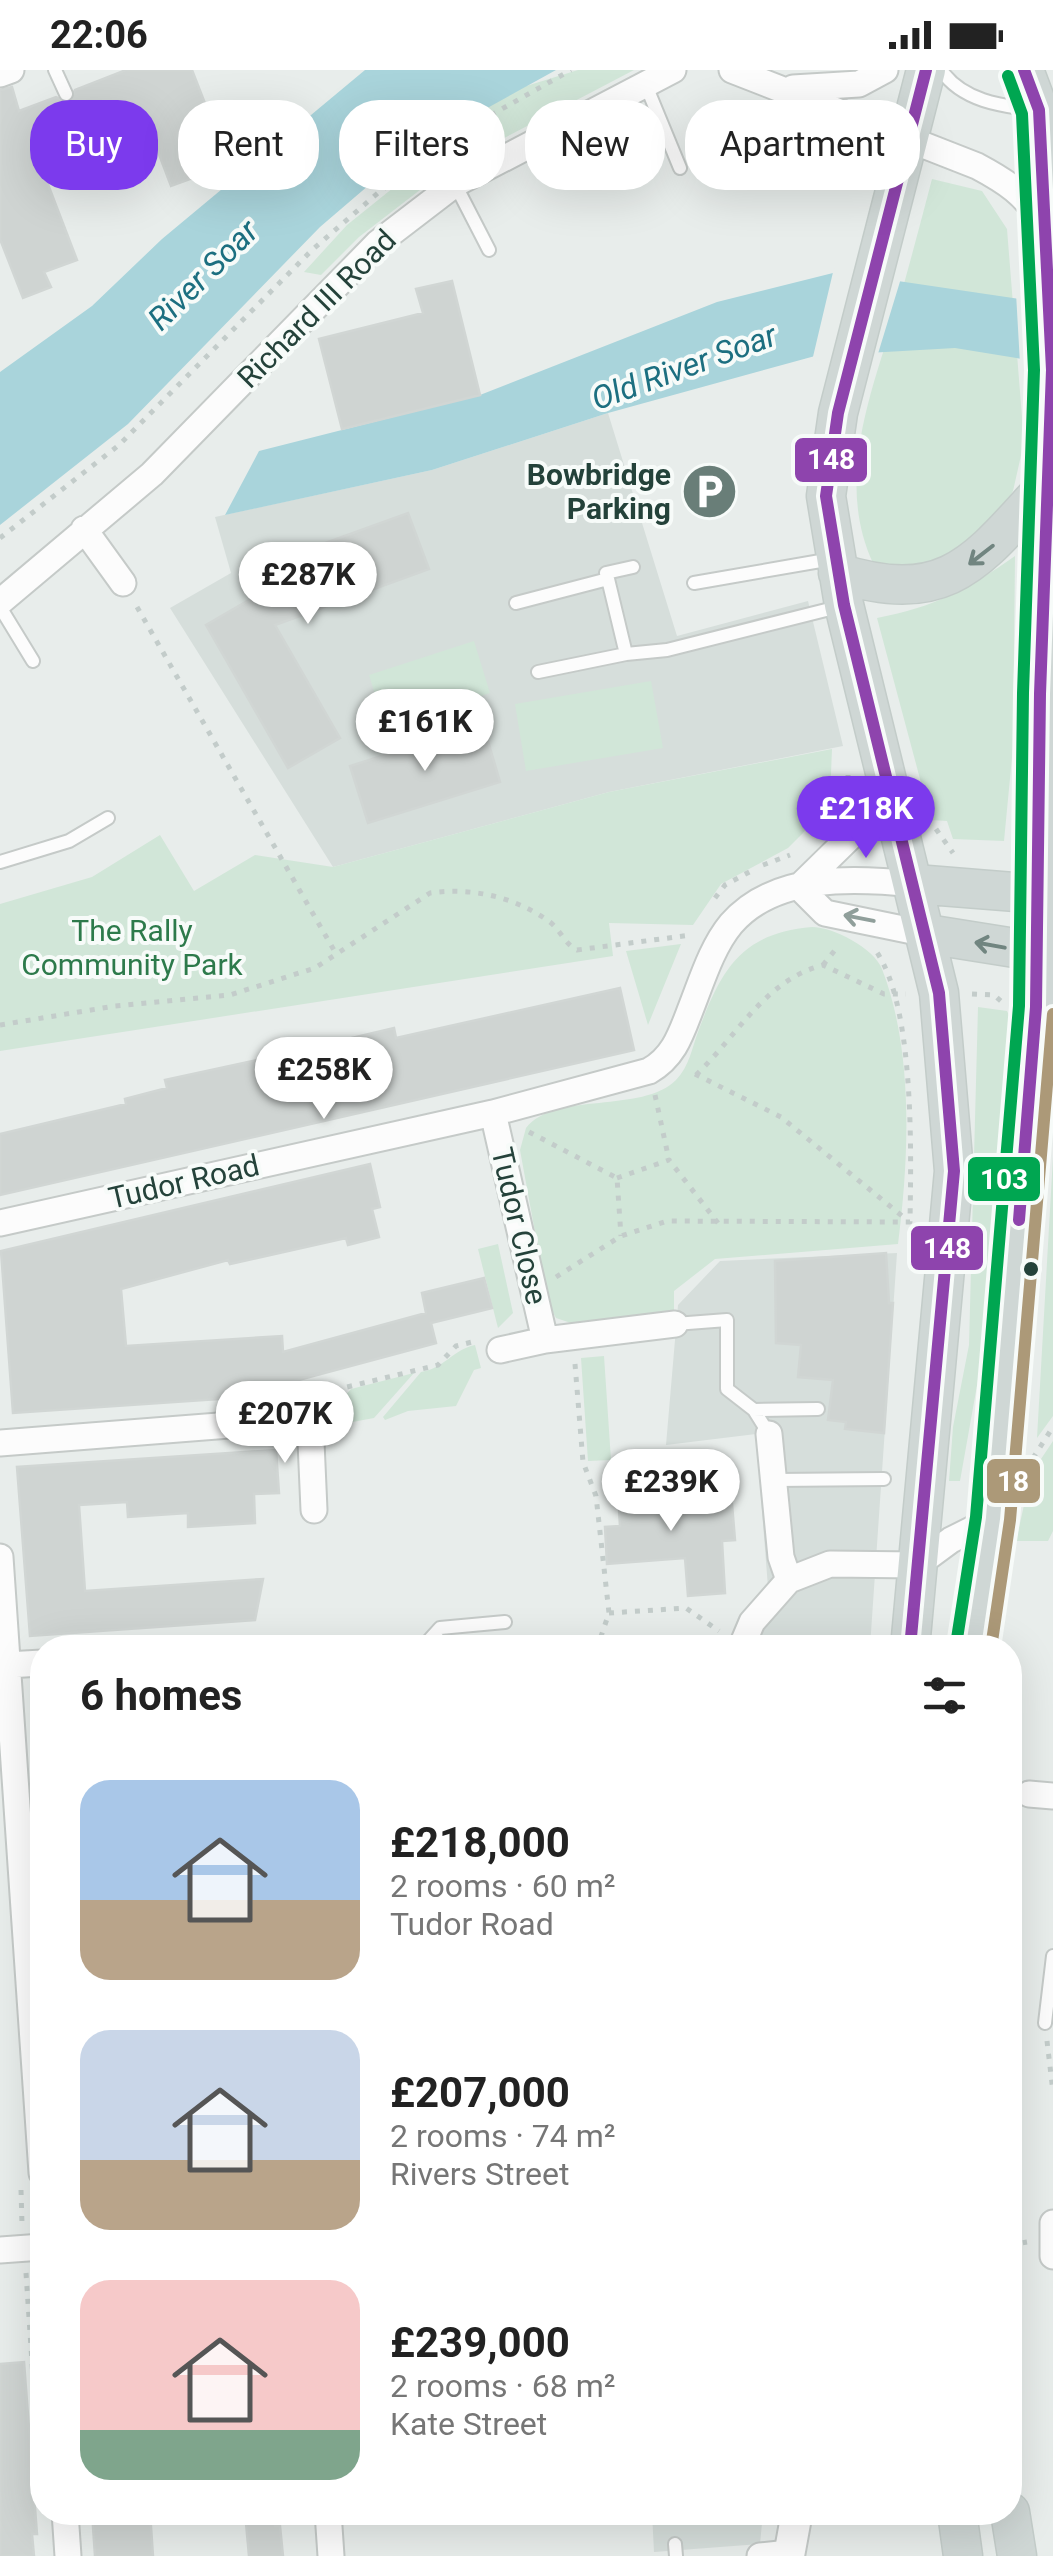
<!DOCTYPE html>
<meta charset="utf-8">
<style>
body{margin:0;font-family:Roboto,sans-serif;background:#f2f2f2;color:#222;height:100vh;display:flex;flex-direction:column;font-size:38px;white-space:nowrap}
*{box-sizing:border-box;margin:0}
p{font-size:32px;color:#767676}
.icon{flex:none;width:55px;height:55px;fill:none;stroke:currentColor;stroke-width:2;stroke-linecap:round;stroke-linejoin:round}
.map{position:relative;flex:1;overflow:hidden}
.details{position:absolute;left:30px;top:1565px;width:992px;height:890px;display:flex;flex-direction:column;background:#fff;border-radius:40px;box-shadow:0 10px 40px #0002}
.details>*{flex:none}
.banner{position:absolute;left:30px;top:30px;width:995px;height:90px;display:flex;gap:20px}
.price{position:absolute;translate:-50% -85px;padding:0 22px;border-radius:35px;background:#fff;color:#222;font-size:32px;line-height:65px;filter:drop-shadow(0 2px 5px #0008)}
.price::after{content:'';position:absolute;left:50%;top:60px;width:30px;height:22px;margin-left:-15px;background:inherit;clip-path:polygon(0 0,100% 0,50% 100%)}
.price.active{background:#7c3aed;color:#fff}
ul{padding:0;list-style:none}
li{display:flex;align-items:center;gap:30px;height:250px;padding:0 50px}
li span{display:grid;place-items:center;flex:none;width:280px;height:200px;border-radius:30px;color:#555}
li>.icon{margin-inline-start:auto}
span .icon{width:120px;height:120px;fill:#fffc;stroke-width:1}
li b{font-size:42px}
h2{display:flex;justify-content:space-between;align-items:center;height:120px;padding:0 50px;font-size:42px}
.tag{padding:0 35px;border-radius:40px;background:#fff;box-shadow:0 10px 40px #0002;font-size:35px;line-height:90px}
.tag.active{background:#7c3aed;color:#fff}
.status{display:flex;justify-content:space-between;align-items:center;height:70px;padding:0 50px;background:#fff;direction:ltr}
.status svg{height:28px;fill:currentColor}
.map>svg:first-child{display:block}
.built{fill:#d6dedb}
.green{fill:#d1e6d8}
.water{fill:#a9d4db}
.pier{fill:#e8edeb}
.building{fill:#cfd4d2;stroke:#d1d6d4;stroke-width:2.5}
.lines{fill:none;stroke-linecap:round;stroke-linejoin:round}
.service-casing{stroke:#c5cac8;stroke-width:16}
.minor-casing{stroke:#c5cac8;stroke-width:29}
.tertiary-casing{stroke:#c5cac8;stroke-width:34}
.primary-casing{stroke:#c3ccc9;stroke-width:41}
.path{stroke:#c3ccca;stroke-width:5;stroke-dasharray:5 8;stroke-linecap:butt}
.service{stroke:#fcfcfc;stroke-width:12}
.minor{stroke:#fcfcfc;stroke-width:25}
.tertiary{stroke:#fcfcfc;stroke-width:30}
.primary{stroke:#cfd7d5;stroke-width:38}
.bus-1-casing{stroke:#f7fbf9;stroke-width:20}
.bus-2-casing{stroke:#f7fbf9;stroke-width:20}
.bus-3-casing{stroke:#f7fbf9;stroke-width:20}
.bus-1{stroke:#8e44ad;stroke-width:12}
.bus-2{stroke:#ac9978;stroke-width:12}
.bus-3{stroke:#00a651;stroke-width:12}
.oneway{stroke:#718580}
.oneway2{stroke:#909f9b}
.bus-dot{fill:#24423a;stroke:#f7fbf9;stroke-width:4}
.labels{text-anchor:middle;stroke-width:8;stroke-linejoin:round;paint-order:stroke}
.street-label{font-size:30px;fill:#24423a;stroke:#f7fbf9}
.poi-label{font-size:30px;font-weight:bold;fill:#24423a;stroke:#f7fbf9;text-anchor:end}
.park-label{font-size:30px;fill:#2d7a4b;stroke:#f7fbf9}
.water-label{font-size:32px;font-style:italic;fill:#1c6f80;stroke:#f7fbf9}
.line-badge{stroke:#f7fbf9;stroke-width:4}
.badge-label{font-size:28px;text-anchor:middle;font-weight:bold;fill:#fff}
</style>
<div class="status"><b>22:06</b><svg viewBox="0 0 49 12"><path d="M0 12V9h3v3zM5 12V6h3v6zM10 12V3h3v9zM15 12V0h3v12zM26 1h20v11H26zM47 4h2v5h-2z"/></svg></div>
<div class="map">
<svg width="1053" height="2486" viewBox="0 0 1053 2486">
<rect width="100%" height="100%" fill="#e8edeb"/>
<path class="built" d="M608 343 677 566 808 531 843 676 609 722 333 797 170 538 231 503 215 447 432 400Z
M897 1183 870 1577H741L769 1530 756 1364 666 1375 678 1235 720 1191Z
M652 2443H763L760 2474 654 2482Z"/>
<path class="green" d="M578 0H634L451 96 359 167 321 205 304 202 347 155 434 85 458 54 523 17Z
M932 109 982 121 1007 159 1024 372 1013 421 989 463 907 506 873 493C834 409 873 318 898 235 910 193 921 151 932 109Z
M1015 486 1013 677 1004 771 953 769 947 751 931 750 877 548C935 537 968 519 1015 486Z
M474 571 490 623 385 657 369 605Z
M651 611 663 678 526 701 515 634Z
M832 679 830 728 803 763 788 778 721 814 693 855 609 853 613 886 0 981V834L92 807 160 765 194 821 255 785 333 797 609 722Z
M812 857C833 857 874 878 882 899 914 982 909 1088 898 1174L715 1189 674 1221V1243L574 1254 556 1248 548 1233 520 1080 526 1058C555 1021 642 1044 676 1010 689 997 692 978 698 962 721 900 741 863 812 857Z
M681 874 648 955 626 881Z
M978 937 1007 941 1015 959 1002 1175 960 1411H949L953 1357 969 1275Z
M1053 1086V1346L1037 1368 1053 1087Z
M498 1174 513 1243 498 1258 478 1179Z
M475 1275 481 1298 474 1300 456 1336 408 1341 385 1350 383 1347 421 1302C445 1298 452 1280 475 1275Z
M604 1286 611 1390 588 1391 581 1288Z
M414 1303 374 1348 347 1353 344 1327 351 1319Z
M1053 1371V1461L1048 1471H1016L1031 1404Z"/>
<path class="water" d="M365 0H556L451 58 369 115 320 157 128 354 0 455V302L92 236 162 169Z
M837 202 1053 234V294L955 278 815 286 608 343 432 400 225 445 259 381 480 325 717 232Z"/>
<path class="pier" d="M834 198 902 205 877 287 812 291Z
M1016 223 1053 229V299L1020 294Z"/>
<path class="building" d="M126 0H192L222 77 195 88 201 105 171 116 143 42 36 83 77 190 44 202 51 217 23 228 0 169V20L12 17 19 41 56 27 69 33 75 20Z
M452 211 480 325 342 359 319 269 423 243 416 219Z
M408 443 429 499 275 555 340 668 288 698 206 555 285 509 278 490Z
M483 654 500 712 368 753 350 696Z
M620 918 634 980 0 1125V1064L126 1034 125 1029 167 1018 165 1010 266 988 269 1001 355 981 352 968 394 958 396 968Z
M370 1094 380 1137 372 1139 379 1167 348 1175 346 1168 230 1194 228 1190 121 1219 126 1276 282 1266 283 1282 426 1243 422 1223 484 1208 492 1238 431 1253 436 1273 291 1312 292 1324 13 1343 1 1181Z
M886 1183 889 1233H893L884 1363 845 1359 846 1352 828 1350 833 1310 798 1307 801 1275 776 1273 775 1191Z
M276 1380 279 1423 254 1424 255 1453 188 1457V1443L128 1447 127 1432 79 1435 85 1521 263 1509 255 1550 30 1566 17 1397Z
M654 1403 656 1439 732 1434 735 1470 722 1471 725 1523 688 1526 685 1488 607 1494 605 1457 620 1456 617 1406Z
M24 2292 37 2464H32L34 2486H0V2294Z
M92 2442H150L153 2486H95Z
M245 2442H274L275 2456H280L283 2486H249Z"/>
<g class="lines">
<defs>
<path id="service" d="M55 0 66 24
M941 0C962 31 1001 36 1036 40
M645 13 680 98
M455 114 489 180
M608 509 606 503 633 497
M694 513 832 489
M516 533 608 509 626 584 667 580 842 536
M0 537 33 591
M538 602 626 584
M0 792 69 771 108 748
M675 1254 727 1250V1319L754 1340 769 1364
M754 1340 818 1339
M776 1410 884 1409
M422 1578 440 1558 505 1552
M1045 1953 1053 1886
M675 2474 676 2486"/>
<path id="minor" d="M732 0 977 96C1007 112 1025 124 1043 153
M0 4 11 0
M793 18 859 14 885 0
M84 459 123 513
M0 532 152 404 378 173 455 114 673 0
M799 817 825 843 927 864
M799 817 892 726
M493 1043 545 1270 675 1254
M0 1153 493 1043 649 1001C674 987 681 964 691 938 702 910 712 877 731 854 775 803 856 808 915 814
M500 1280 545 1270
M310 1349 314 1440
M0 1373 320 1348
M0 1487 42 2103
M789 1510 830 1494 917 1495 951 1470 993 1449
M741 1578 752 1552 789 1510 781 1487 769 1364
M7 1595 42 1593
M1029 1724 1053 1726
M1053 2153V2186
M0 2180 42 2177
M65 2442 68 2486
M328 2442 331 2486
M760 2486 789 2483"/>
<path id="tertiary" d="M789 2486 797 2442"/>
<path id="primary" d="M838 503C950 538 978 489 1048 414
M915 814 1053 825
M927 864 1053 884
M910 1578 954 1101 939 923 844 535 826 426 838 343 926 0
M973 1578 993 1449 1036 937 1040 624 1052 300 1039 40 1024 0
M957 2442 963 2486
M1010 2442 1017 2486"/>
</defs>
<use href="#service" class="service-casing"/>
<use href="#minor" class="minor-casing"/>
<use href="#tertiary" class="tertiary-casing"/>
<use href="#primary" class="primary-casing"/>
<path class="path" d="M0 468 119 375 312 180 379 122 468 58 571 0
M137 537 335 882
M848 705 849 729
M936 759 953 783
M763 795 790 785
M715 828 725 815 753 800
M823 895 839 875
M972 924 994 925 1003 933
M0 955 115 936 230 925 315 898 430 823C472 817 515 827 550 852 561 861 565 874 577 880L691 865
M695 1004 781 1047 907 1150
M696 1005C738 965 765 910 823 895L884 924H906
M655 1025 669 1090
M529 1062 617 1108 621 1166
M617 1108 669 1090 718 1153
M556 1207 621 1166 667 1151 910 1152C911 1084 915 937 876 881
M575 1294 583 1392 596 1426 609 1543 597 1578
M339 1327 347 1317 438 1295 456 1276 476 1271
M1033 1388 1053 1357
M609 1543 686 1538 719 1561
M1047 1971 1053 2022
M21 2120 22 2154
M1010 2175 1027 2172
M26 2203 41 2426"/>
<use href="#service" class="service"/>
<use href="#minor" class="minor"/>
<use href="#tertiary" class="tertiary"/>
<use href="#primary" class="primary"/>
<defs>
<path id="bus-1" d="M1019 1150 1036 937 1040 624 1052 300 1039 40 1024 0
M910 1578 954 1101 939 923 844 535 826 426 838 343 926 0"/>
<path id="bus-2" d="M991 1578 1010 1450 1053 944"/>
<path id="bus-3" d="M956 1575 976 1447 1019 936 1023 623 1034 300 1022 44 1008 6"/>
</defs>
<use href="#bus-1" class="bus-1-casing"/>
<use href="#bus-2" class="bus-2-casing"/>
<use href="#bus-3" class="bus-3-casing"/>
<use href="#bus-1" class="bus-1"/>
<use href="#bus-2" class="bus-2"/>
<use href="#bus-3" class="bus-3"/>
</g>
<defs><path id="oneway-shaft" d="M-6 0H5M1.5-3L5.5 0L1.5 3" fill="none" stroke-width="1.6" stroke-linecap="round" stroke-linejoin="round" transform="scale(2.5)"/></defs>
<g class="oneway">
<use href="#oneway-shaft" transform="translate(981 485) rotate(142)"/>
<use href="#oneway-shaft" transform="translate(990 875) rotate(-170)"/>
</g>
<use class="oneway2" href="#oneway-shaft" transform="translate(859 848) rotate(-169)"/>
<defs>
<symbol id="parking-disc" viewBox="-11 -11 22 22"><circle r="9.5" fill="#697e78" stroke="#f7fbf9"/><path d="M-3.5-5.5H1a3.5 3.5 0 0 1 0 7H-1V5.5H-3.5ZM-1-3.4V-.6H.8a1.4 1.4 0 0 0 0-2.8Z" fill="#fff"/></symbol>
</defs>
<g fill-rule="evenodd">
<use href="#parking-disc" x="678" y="390" width="63" height="63"/>
</g>
<circle class="bus-dot" cx="1031" cy="1199" r="9"/>
<g class="labels">
<g class="street-label">
<text transform="translate(317 239) rotate(-45)" y="10">Richard III Road</text>
<text transform="translate(184 1112) rotate(-13)" y="10">Tudor Road</text>
<text transform="translate(519 1156) rotate(77)" y="10">Tudor Close</text>
</g>
<g class="poi-label">
<text x="671" y="415">Bowbridge<tspan x="671" dy="34">Parking</tspan></text>
</g>
<g class="park-label">
<text x="132" y="871">The Rally<tspan x="132" dy="34">Community Park</tspan></text>
</g>
<g class="water-label">
<text transform="translate(203 205) rotate(-45)" y="11">River Soar</text>
<text transform="translate(684 297) rotate(-20)" y="11">Old River Soar</text>
</g>
</g>
<g class="line-badge">
<rect x="793" y="366" width="76" height="48" rx="10" fill="#8e44ad"/>
<rect x="966" y="1085" width="76" height="48" rx="10" fill="#00a651"/>
<rect x="909" y="1154" width="76" height="48" rx="10" fill="#8e44ad"/>
<rect x="985" y="1387" width="57" height="48" rx="10" fill="#ac9978"/>
</g>
<g class="badge-label">
<text x="831" y="399">148</text>
<text x="1004" y="1119">103</text>
<text x="947" y="1188">148</text>
<text x="1013" y="1421">18</text>
</g>
</svg>
<b class="price" style="left:308px;top:557px">£287K</b>
<b class="price" style="left:425px;top:704px">£161K</b>
<b class="price active" style="left:866px;top:791px">£218K</b>
<b class="price" style="left:324px;top:1052px">£258K</b>
<b class="price" style="left:285px;top:1396px">£207K</b>
<b class="price" style="left:671px;top:1464px">£239K</b>
<div class="banner">
<a class="tag active">Buy</a>
<a class="tag">Rent</a>
<a class="tag">Filters</a>
<a class="tag">New</a>
<a class="tag">Apartment</a>
</div>
<section class="details">
<h2>6 homes<svg class="icon" aria-label="filters" viewBox="0 0 24 24"><path d="M4 7h16M4 17h16"/><circle cx="9" cy="7" r="2"/><circle cx="15" cy="17" r="2"/></svg></h2>
<ul>
<li><span style="background:linear-gradient(#a9c7e8 60%,#b9a48a 0)"><svg class="icon" aria-label="home" viewBox="0 0 24 24"><path d="M3 11l9-7 9 7M6 9v11h12V9"/></svg></span><div><b>£218,000</b><p>2 rooms · 60 m²</p><p>Tudor Road</p></div></li>
<li><span style="background:linear-gradient(#c9d6e8 65%,#b9a48a 0)"><svg class="icon" aria-label="home" viewBox="0 0 24 24"><path d="M3 11l9-7 9 7M6 9v11h12V9"/></svg></span><div><b>£207,000</b><p>2 rooms · 74 m²</p><p>Rivers Street</p></div></li>
<li><span style="background:linear-gradient(#f6c9c9 75%,#7fa58c 0)"><svg class="icon" aria-label="home" viewBox="0 0 24 24"><path d="M3 11l9-7 9 7M6 9v11h12V9"/></svg></span><div><b>£239,000</b><p>2 rooms · 68 m²</p><p>Kate Street</p></div></li>
</ul>
</section>
</div>
